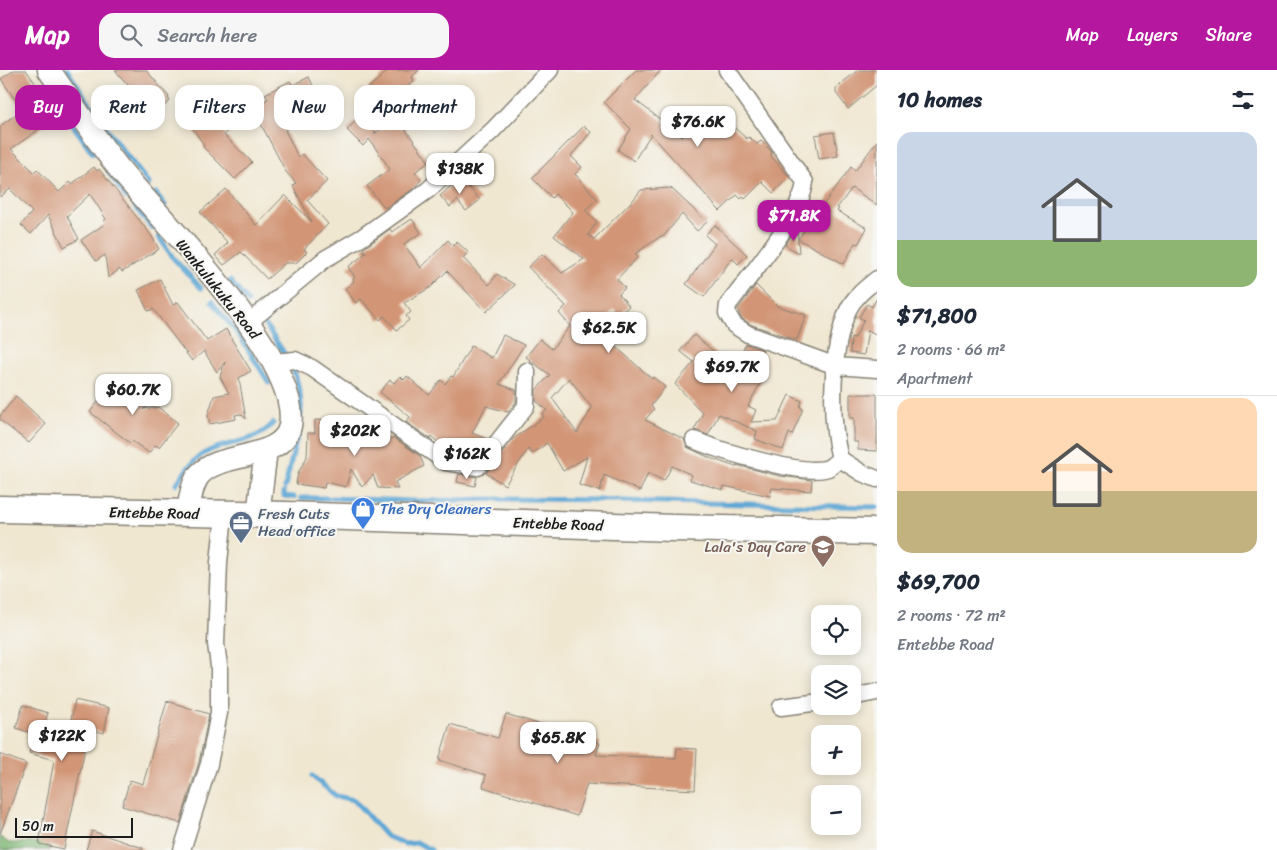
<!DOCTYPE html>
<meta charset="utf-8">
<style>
body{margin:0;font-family:Sriracha,sans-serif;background:#f6f6f7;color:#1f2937;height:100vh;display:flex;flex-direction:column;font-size:19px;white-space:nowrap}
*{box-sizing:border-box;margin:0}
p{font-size:16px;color:#747a83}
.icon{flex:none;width:28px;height:28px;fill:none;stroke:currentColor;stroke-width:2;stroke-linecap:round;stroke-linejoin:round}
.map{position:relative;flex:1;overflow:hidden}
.details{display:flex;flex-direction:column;background:#fff;width:400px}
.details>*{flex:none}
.banner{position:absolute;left:15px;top:15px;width:475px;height:45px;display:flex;gap:10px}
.fabs{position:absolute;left:811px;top:535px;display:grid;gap:10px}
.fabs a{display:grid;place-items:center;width:50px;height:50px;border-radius:10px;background:#fff;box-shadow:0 2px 12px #0003;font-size:25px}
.scale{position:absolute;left:15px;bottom:12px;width:118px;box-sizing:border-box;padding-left:5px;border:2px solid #1c1c1c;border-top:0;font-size:14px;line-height:18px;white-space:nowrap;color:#1c1c1c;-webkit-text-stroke:4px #f6f6f2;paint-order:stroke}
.price{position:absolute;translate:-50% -42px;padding:0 11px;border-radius:10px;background:#fff;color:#222;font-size:16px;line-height:32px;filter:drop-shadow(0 1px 2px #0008)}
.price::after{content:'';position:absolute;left:50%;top:30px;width:15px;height:11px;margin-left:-8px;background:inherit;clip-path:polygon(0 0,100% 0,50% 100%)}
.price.current{background:#b5179e;color:#fff}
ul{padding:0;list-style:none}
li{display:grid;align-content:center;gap:10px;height:265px;padding:0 20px}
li+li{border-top:1px solid #e0e1e3}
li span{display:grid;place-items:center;height:155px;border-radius:15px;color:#555}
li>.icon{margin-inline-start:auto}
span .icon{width:90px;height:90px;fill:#fffc;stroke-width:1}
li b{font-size:21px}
h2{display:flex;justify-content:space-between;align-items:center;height:60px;padding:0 20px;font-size:21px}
.tag{padding:0 18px;border-radius:15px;background:#fff;box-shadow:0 2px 12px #0003;font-size:18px;line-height:45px}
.tag.current{background:#b5179e;color:#fff}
header{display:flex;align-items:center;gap:30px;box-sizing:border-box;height:70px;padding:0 25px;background:#b5179e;color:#fff}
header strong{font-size:24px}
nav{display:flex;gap:28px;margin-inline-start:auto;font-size:18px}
.search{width:350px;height:45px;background:#f6f6f7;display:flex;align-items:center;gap:12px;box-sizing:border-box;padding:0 18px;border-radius:15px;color:#747a83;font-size:19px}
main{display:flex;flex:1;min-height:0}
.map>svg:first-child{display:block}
.forest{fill:#7eb775;stroke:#4d6a48}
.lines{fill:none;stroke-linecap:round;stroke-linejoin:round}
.stream{stroke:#5ea7d5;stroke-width:5}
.building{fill:#d29677;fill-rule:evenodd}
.street-casing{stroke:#868276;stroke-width:19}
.secondary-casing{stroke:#868276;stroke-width:25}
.primary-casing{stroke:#868276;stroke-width:29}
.street{stroke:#fff;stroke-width:16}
.secondary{stroke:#fff;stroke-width:22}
.primary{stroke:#fff;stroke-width:26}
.labels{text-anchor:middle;stroke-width:4;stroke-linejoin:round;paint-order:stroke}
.street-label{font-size:15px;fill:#1c1c1c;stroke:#f6f6f2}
.shop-label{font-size:15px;fill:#366cbe;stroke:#f6f6f2;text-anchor:start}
.service-label{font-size:15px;fill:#4e5e75;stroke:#f6f6f2;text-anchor:start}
.education-label{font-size:15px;fill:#785e54;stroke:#f6f6f2;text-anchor:end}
</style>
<header>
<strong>Map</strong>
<div class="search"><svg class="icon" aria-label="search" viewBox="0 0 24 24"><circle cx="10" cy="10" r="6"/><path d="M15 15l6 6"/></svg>Search here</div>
<nav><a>Map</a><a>Layers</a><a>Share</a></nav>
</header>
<main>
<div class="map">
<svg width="877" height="780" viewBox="0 0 877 780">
<rect width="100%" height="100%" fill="#f6f6f2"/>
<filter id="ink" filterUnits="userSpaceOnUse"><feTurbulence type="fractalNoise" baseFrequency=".02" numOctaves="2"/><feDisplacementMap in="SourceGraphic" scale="10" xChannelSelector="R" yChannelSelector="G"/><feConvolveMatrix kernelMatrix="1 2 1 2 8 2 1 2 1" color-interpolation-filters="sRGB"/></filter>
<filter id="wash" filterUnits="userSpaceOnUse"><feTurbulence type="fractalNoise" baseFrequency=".0096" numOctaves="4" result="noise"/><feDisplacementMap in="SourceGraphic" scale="20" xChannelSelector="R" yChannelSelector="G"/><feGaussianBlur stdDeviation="1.12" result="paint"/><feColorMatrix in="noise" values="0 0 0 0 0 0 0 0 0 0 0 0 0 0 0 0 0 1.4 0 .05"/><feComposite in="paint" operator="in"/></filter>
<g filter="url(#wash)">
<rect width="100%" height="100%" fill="#f0e7d1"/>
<path class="forest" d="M0 767 9 773 45 772 50 780H0Z"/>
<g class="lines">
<path class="stream" d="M67 0 108 61 149 114
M67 47 93 83
M109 103 126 127
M156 123 165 135
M135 137 152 158
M159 167 174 189 201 218
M230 211 248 232
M212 232 239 265 269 313
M260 247 286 286
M293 298C303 327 303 340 297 370
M176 414C183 405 189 394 199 387 220 370 255 376 273 353
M285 417 295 375
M284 422V426L294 427
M301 428H328
M332 428 415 431 494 429
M497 429 618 430
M622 431 877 437
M312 706 336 726 354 730 386 766 405 774 418 773 431 780"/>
</g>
<g id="blocks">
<path class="building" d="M14 0H26L58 46 11 79 34 102 37 99 59 122 70 112 72 114 94 97 97 101 99 99 151 165 159 179 122 202 120 199 108 208 105 185 96 191 81 170 105 154 103 152 106 149 90 124 67 146 79 169 64 177 48 145 31 164 21 155 32 142 10 119 0 127V56L22 40 1 9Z
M115 0H146L169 27 168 28 170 31 159 40 156 36 152 39 142 27 140 29Z
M389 0H419L412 7 414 11 385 36 368 18Z
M636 0H661L635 30 682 66 701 48 715 63 727 51 747 69 749 67 757 74 761 71 772 82 771 86 789 107 773 123 762 112 745 129 743 127 741 129 737 125 720 141 651 64 634 91 618 80 631 59 604 32Z
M858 0H877V15L848 39 836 23V18Z
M309 7 324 40 285 60 298 87 302 84 327 111 307 130 328 154 304 179 307 182 296 193H285L267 209 241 182 224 195 215 185 228 173 200 142 226 119 256 155 285 125 312 152 293 116 296 113 286 102 252 37 268 29 265 24 290 11 293 15Z
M221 28 235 52 224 65 252 92 235 109 203 77 204 75 186 49 207 34 208 36Z
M360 46 376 62 374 64 394 50 400 58 403 56 429 92 415 102 421 110 413 119 385 138 367 116 390 99 369 69 363 76 347 60Z
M584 56 591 62 571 86 582 97 575 104 597 129 585 140 597 152 588 165 594 169 634 129 641 120 671 118 707 152 697 161 682 144 663 167 661 166 635 184 638 187 617 209 625 218 619 224 629 236 619 245 614 239 595 258 652 309 653 307 665 317 651 336 654 339 645 350 684 369 687 377 710 388 736 397V395L780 406 812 410 811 421 772 418 770 426 724 416 723 420 690 410 692 405 672 396 664 411 648 403 640 421 604 405 600 421 579 415 587 387 563 401 547 373 532 384 528 379 505 415 486 403 513 369 544 347 542 344 547 340 536 331V320L550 305 526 287 540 269 552 279 570 256 559 243 566 236 528 197 542 184 562 203 584 189 554 166 573 142 555 124 552 128 532 108ZM569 308 592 338 577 363 552 328Z
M834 62 838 86 819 89 815 65Z
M877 71V135L852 118 837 138 839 139 837 141 867 158 858 174 855 173 844 194 798 169 851 97 855 101Z
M460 108 480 130 466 141 457 130 450 137 440 126Z
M412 149 421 163 404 174 421 198 448 170 453 176 457 172 468 182 463 188 489 215 497 204 515 215 486 242 447 201 431 217 404 233 411 242 406 246 409 250 397 260 384 246 380 250 361 229 356 233 345 219 354 211 353 209 355 207 348 197 366 183 363 179 390 159 392 162Z
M715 155 747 185 738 194 732 188 704 227 686 214 715 174 705 165Z
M797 157 799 183 785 175Z
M160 209 173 235 178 232 207 271 226 259 232 270 251 301 239 308 246 349 241 344 235 345 236 349 210 354 208 345 214 326 229 323 220 307 225 292 217 302 204 281 192 291 153 239 148 241 138 220Z
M756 215 777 236 806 245 797 270 752 255 741 248 738 239Z
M877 228V265L868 260 864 285 850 283 851 267 855 268 864 250 859 247 867 234 872 237Z
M503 265 524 275 499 314 516 320V332L508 342 486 336 472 363 487 369 474 386 450 382 432 367 431 369 406 352 410 347 380 322 390 310 394 313 400 306 404 310 407 306 429 325 441 310 445 314 451 306 453 307 471 276 492 288Z
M694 265 733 297 746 274 763 280 750 303 762 310 748 336 756 340 751 352 777 351 789 325 802 331 800 337 803 339 792 365 789 363 783 380 755 369 757 361 719 344 708 365 694 360 703 343 675 314 694 292 680 281Z
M118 306 153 333 143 339 158 337 178 353 159 377 155 375 149 383 132 371 130 373 90 342Z
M850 324H877V381L858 380V372H854V348H850Z
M16 326 46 354 29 373 0 350V346Z
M315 350 339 351 336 367 351 352 366 353 384 372 389 367 391 369 393 367 420 386 424 396 395 412 398 419 378 418 373 405 362 417 351 399 346 417 325 412 324 418 296 414 298 403 307 387 308 363H315Z
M459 404 477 407 475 416 457 412Z
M75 630 109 638 104 663 89 659 64 779 39 774 54 690 29 683 34 664 16 658 23 635 48 643 44 655 69 660Z
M167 631 209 644 199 692 180 753 122 736 130 710 143 714Z
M506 644 600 673 596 685 676 688 677 678 697 679 695 720 587 714 577 746 483 717 486 705 439 690 450 654 498 668Z
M0 684 26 694 0 764Z
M92 761 143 778V780H86Z"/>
</g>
</g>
<g filter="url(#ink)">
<use href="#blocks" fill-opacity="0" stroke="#868276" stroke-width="1"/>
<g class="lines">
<defs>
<path id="street" d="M727 0 805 112C802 144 749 207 728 235L727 243 734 255 748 264 836 296 877 299
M877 209C866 218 854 227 848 240 831 281 829 346 840 389L862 403 877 409
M249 252 325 189 361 168 428 120 493 60 550 0
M274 292 295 290 312 298 446 392 478 397 526 336 527 301
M694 370C718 380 805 407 828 398 832 396 837 391 840 389
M852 627 877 622
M781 637 820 632
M182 780 209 694 219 643V596L216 574 219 492 224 445"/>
<path id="secondary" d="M49 0C71 32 93 65 117 96 159 149 303 289 290 356 283 391 221 381 200 404 191 414 190 431 188 444
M258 445 266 380"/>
<path id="primary" d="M0 439 286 445 674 458 877 462"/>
</defs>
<use href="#street" class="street-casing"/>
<use href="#secondary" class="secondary-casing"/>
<use href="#primary" class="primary-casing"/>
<use href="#street" class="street"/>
<use href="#secondary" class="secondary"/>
<use href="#primary" class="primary"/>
</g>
</g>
<defs>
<symbol id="shop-pin" viewBox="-11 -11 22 30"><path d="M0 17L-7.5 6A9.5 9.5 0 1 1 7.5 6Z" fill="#3f7fe0" stroke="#f6f6f2"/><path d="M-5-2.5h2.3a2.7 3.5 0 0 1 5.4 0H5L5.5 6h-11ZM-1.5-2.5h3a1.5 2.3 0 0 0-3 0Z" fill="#fff"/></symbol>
<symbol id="office-pin" viewBox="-11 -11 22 30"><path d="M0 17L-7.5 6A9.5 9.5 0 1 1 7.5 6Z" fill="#5c6f8a" stroke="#f6f6f2"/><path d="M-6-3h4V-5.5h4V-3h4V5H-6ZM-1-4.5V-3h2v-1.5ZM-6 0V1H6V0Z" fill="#fff"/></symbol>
<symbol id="school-pin" viewBox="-11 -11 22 30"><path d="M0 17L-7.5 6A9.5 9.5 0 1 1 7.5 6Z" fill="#8d6e63" stroke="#f6f6f2"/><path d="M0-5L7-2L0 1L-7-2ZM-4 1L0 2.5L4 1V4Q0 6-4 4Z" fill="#fff"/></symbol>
</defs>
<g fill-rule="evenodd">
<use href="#shop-pin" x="349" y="425" width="28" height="38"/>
<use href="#office-pin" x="227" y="439" width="28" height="38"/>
<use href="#school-pin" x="809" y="463" width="28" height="38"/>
</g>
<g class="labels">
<g class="street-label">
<text transform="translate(218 219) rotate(51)" y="5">Wankulukuku Road</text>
<text transform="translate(154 443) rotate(1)" y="5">Entebbe Road</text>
<text transform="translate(558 454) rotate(2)" y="5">Entebbe Road</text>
</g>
<g class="shop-label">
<text x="380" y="444">The Dry Cleaners</text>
</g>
<g class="service-label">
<text x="258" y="449">Fresh Cuts<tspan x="258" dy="17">Head office</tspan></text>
</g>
<g class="education-label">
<text x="806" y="482">Lala's Day Care</text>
</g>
</g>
</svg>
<div class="fabs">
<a><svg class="icon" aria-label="locate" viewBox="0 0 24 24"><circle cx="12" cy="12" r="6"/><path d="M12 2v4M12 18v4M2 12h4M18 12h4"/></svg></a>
<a><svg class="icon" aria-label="layers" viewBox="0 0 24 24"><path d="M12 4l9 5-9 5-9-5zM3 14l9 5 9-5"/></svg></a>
<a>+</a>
<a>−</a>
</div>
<div class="scale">50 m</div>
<b class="price" style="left:698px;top:78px">$76.6K</b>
<b class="price" style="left:460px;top:125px">$138K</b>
<b class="price current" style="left:794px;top:172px">$71.8K</b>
<b class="price" style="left:609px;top:284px">$62.5K</b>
<b class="price" style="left:732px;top:323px">$69.7K</b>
<b class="price" style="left:133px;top:346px">$60.7K</b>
<b class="price" style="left:355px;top:387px">$202K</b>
<b class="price" style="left:467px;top:410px">$162K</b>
<b class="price" style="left:62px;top:692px">$122K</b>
<b class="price" style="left:558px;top:694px">$65.8K</b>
<div class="banner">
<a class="tag current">Buy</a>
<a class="tag">Rent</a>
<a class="tag">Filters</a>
<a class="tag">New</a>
<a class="tag">Apartment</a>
</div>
</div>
<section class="details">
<h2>10 homes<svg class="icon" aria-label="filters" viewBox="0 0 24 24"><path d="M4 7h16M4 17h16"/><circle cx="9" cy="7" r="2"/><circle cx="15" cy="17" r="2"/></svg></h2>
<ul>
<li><span style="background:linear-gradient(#c9d6e8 70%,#8fb573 0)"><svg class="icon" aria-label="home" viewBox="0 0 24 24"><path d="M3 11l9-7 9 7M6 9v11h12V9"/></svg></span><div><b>$71,800</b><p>2 rooms · 66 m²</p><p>Apartment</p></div></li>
<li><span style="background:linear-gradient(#ffd9b3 60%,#c2b280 0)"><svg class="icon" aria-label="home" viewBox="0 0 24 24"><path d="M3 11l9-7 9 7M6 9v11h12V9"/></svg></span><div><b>$69,700</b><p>2 rooms · 72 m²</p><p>Entebbe Road</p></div></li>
</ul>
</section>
</main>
